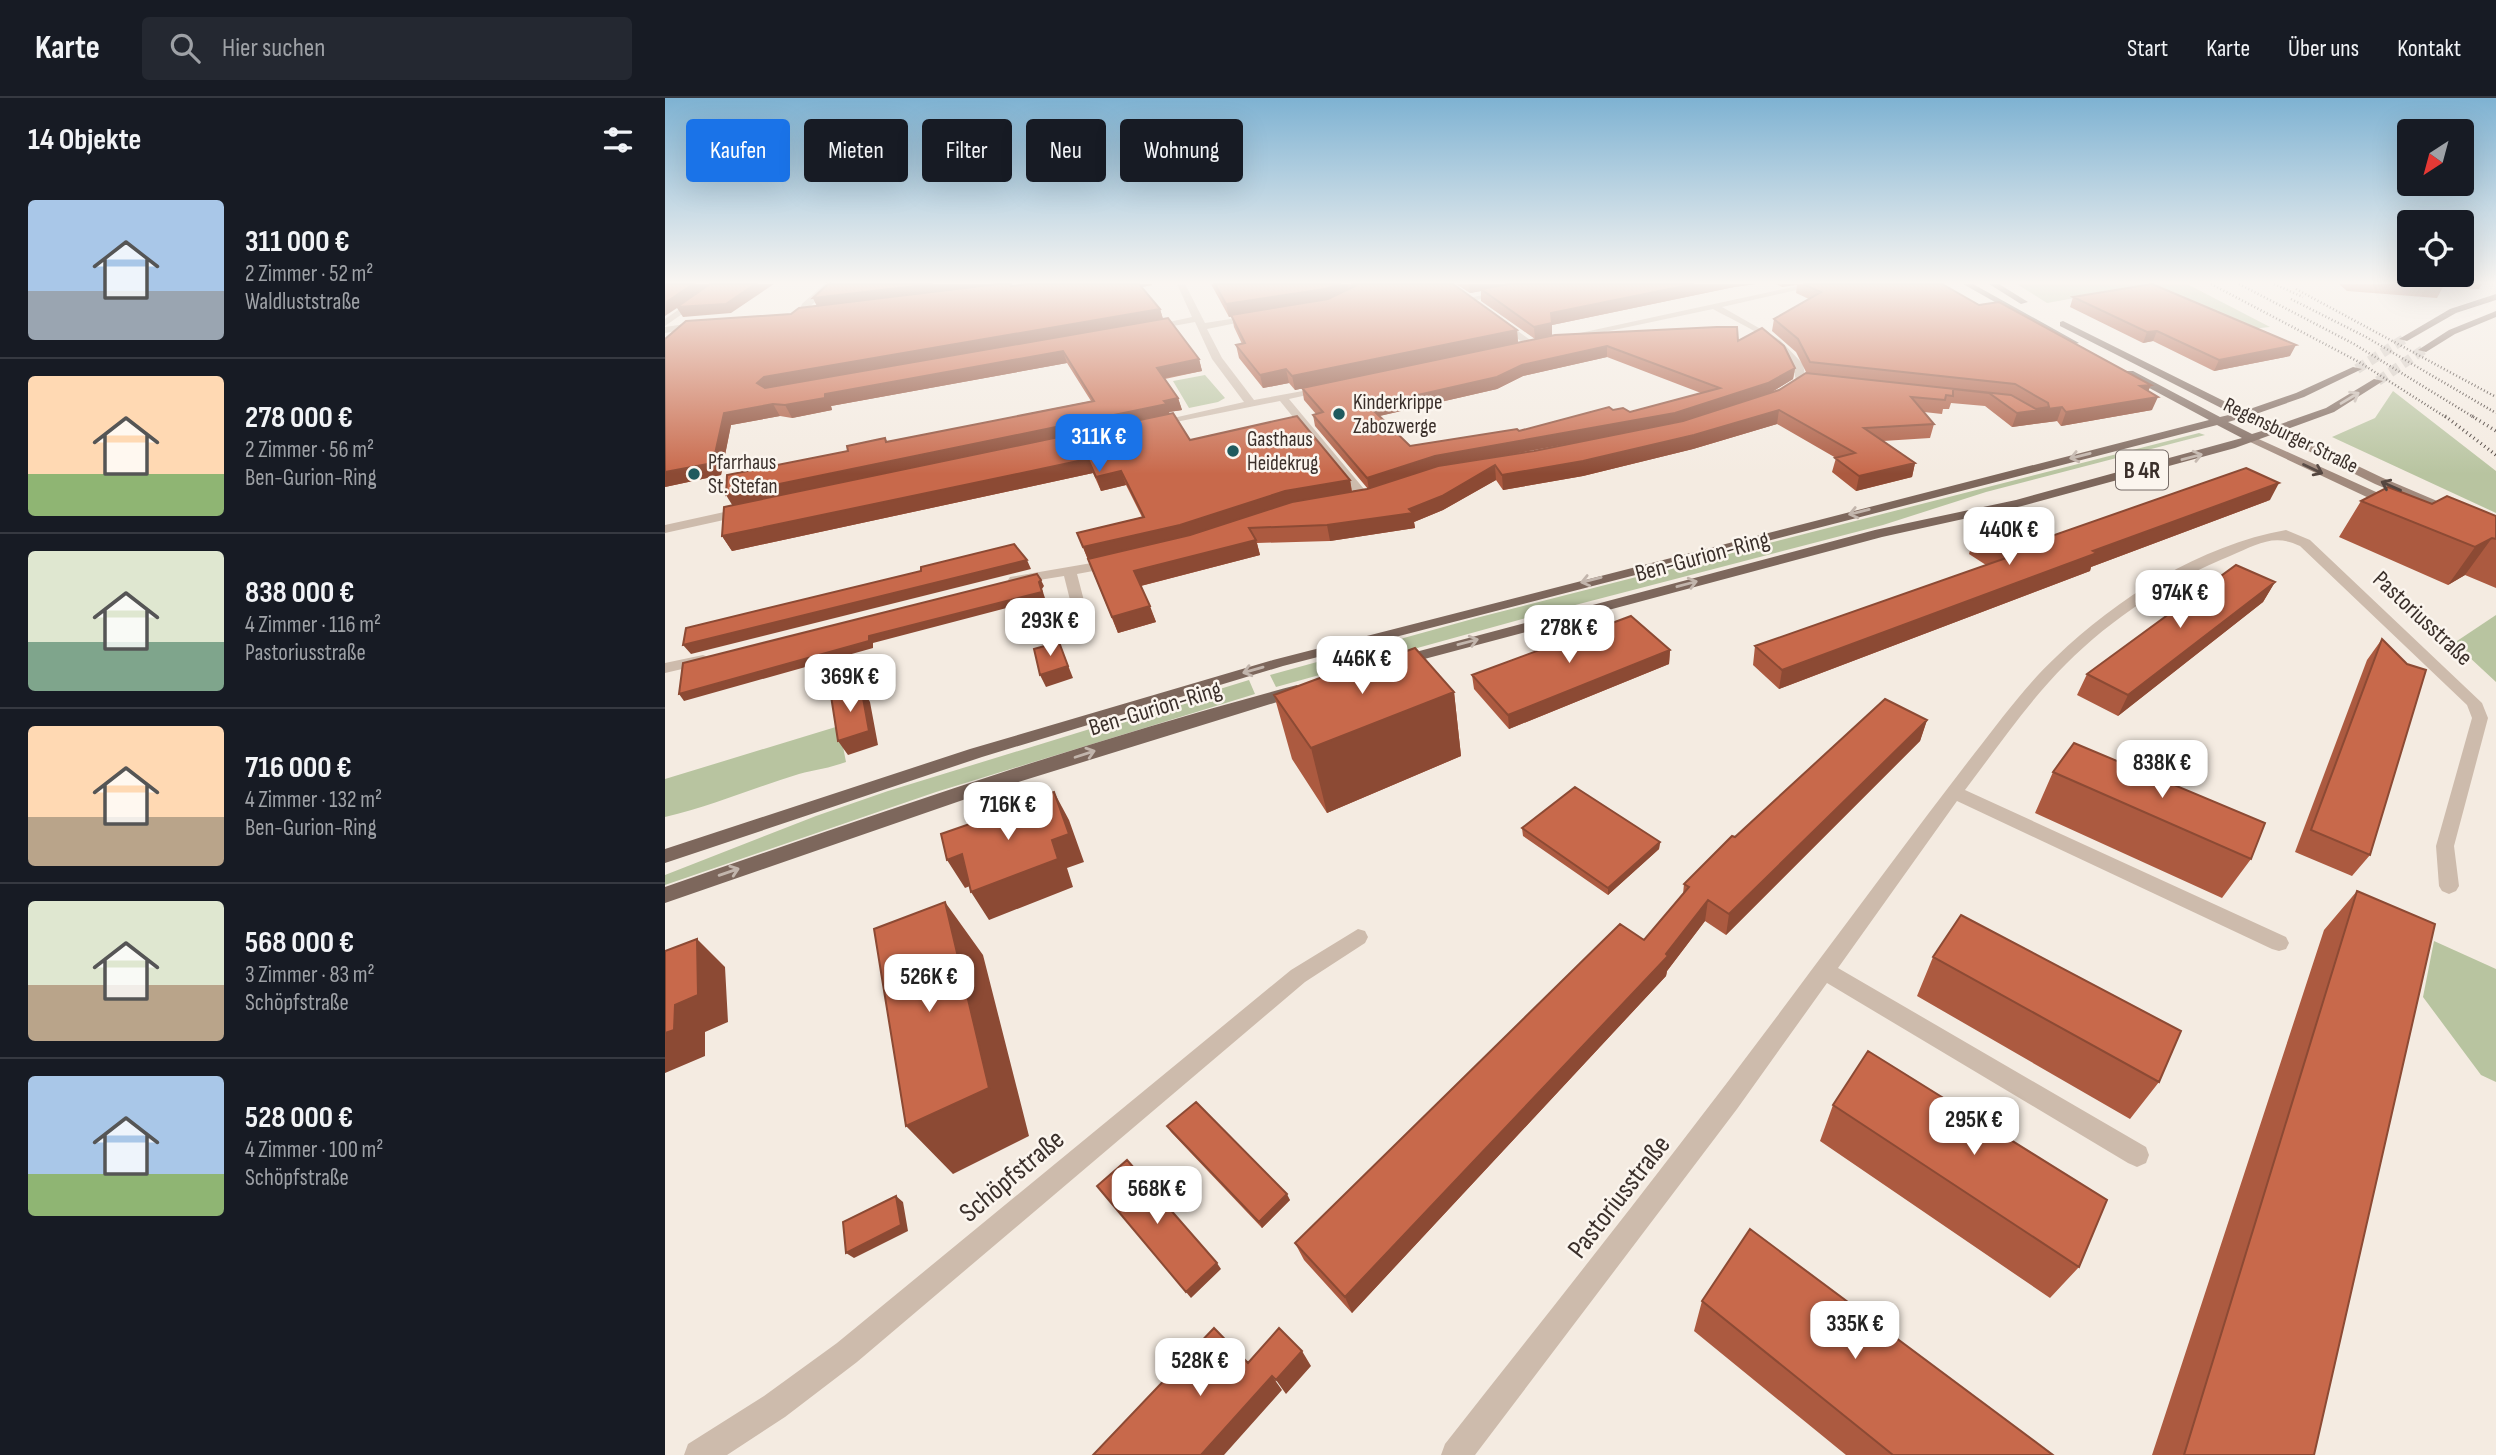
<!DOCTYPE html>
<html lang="de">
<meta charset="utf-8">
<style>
body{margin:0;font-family:"Sofia Sans Condensed",sans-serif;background:#242831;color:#f1f3f6;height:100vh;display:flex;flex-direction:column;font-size:26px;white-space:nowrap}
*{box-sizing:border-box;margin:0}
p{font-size:23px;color:#9ea1a6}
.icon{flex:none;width:38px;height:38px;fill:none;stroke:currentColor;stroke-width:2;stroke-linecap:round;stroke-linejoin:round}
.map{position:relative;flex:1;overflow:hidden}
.details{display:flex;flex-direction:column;background:#171b24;width:665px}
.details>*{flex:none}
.hud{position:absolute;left:21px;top:21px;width:665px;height:63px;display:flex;gap:14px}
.needle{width:46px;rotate:216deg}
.tools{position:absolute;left:1732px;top:21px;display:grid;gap:14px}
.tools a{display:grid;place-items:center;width:77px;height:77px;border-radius:7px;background:#171b24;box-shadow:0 7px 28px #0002;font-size:35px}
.price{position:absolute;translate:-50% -60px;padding:0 16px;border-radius:14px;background:#fff;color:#222;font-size:23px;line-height:46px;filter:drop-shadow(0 2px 4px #0008)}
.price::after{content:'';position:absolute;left:50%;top:42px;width:21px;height:16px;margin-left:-10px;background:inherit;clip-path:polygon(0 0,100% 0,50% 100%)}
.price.on{background:#1a73e8;color:#fff}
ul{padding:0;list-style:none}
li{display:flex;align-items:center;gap:21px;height:175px;padding:0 28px}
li+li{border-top:2px solid #363941}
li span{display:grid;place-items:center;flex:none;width:196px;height:140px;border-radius:7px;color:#555}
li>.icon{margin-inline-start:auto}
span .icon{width:84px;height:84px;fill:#fffc;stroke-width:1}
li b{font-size:30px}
h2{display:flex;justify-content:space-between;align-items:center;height:84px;padding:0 28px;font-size:30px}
.tag{padding:0 24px;border-radius:7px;background:#171b24;box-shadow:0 7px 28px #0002;font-size:24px;line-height:63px}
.tag.on{background:#1a73e8;color:#fff}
header{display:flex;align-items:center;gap:42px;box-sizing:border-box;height:98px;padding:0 35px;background:#171b24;border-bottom:2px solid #363941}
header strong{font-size:33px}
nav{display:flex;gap:38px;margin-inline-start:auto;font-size:24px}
.search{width:490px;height:63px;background:#242831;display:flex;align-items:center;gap:18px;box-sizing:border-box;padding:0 24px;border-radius:7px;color:#9ea1a6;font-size:26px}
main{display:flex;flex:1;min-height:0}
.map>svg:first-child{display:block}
.green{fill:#b8c4a0}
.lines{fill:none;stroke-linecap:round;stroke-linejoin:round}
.primary-tunnel{stroke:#cfc6bd;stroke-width:10;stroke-dasharray:10 5;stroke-linecap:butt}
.service{stroke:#cdbbac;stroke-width:7}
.minor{fill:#cdbbac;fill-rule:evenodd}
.secondary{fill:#a18a7d;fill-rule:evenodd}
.primary{fill:#7d675c;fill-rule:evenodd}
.rail-far1{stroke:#3b302b;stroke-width:2.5;stroke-dasharray:1 2.5;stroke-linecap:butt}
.rail{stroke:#3b302b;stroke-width:3.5;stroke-dasharray:1 3.5;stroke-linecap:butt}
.wall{fill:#ac5a40;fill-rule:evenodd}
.shaded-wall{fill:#8c4a34}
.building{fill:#c8694b;stroke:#8c4a34;stroke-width:2;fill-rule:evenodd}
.oneway{stroke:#c2b5ac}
.oneway2{stroke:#544640}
.poi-dot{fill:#1f5a5e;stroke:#fbf5ee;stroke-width:2.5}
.labels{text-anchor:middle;stroke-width:5;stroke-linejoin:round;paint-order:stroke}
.far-poi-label{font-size:21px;fill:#3b302b;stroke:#fbf5ee;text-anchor:start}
.far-street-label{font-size:21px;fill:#3b302b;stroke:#fbf5ee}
.shield{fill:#fbf5ee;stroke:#756b66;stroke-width:2}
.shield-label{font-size:23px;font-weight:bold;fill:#3b302b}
.street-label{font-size:24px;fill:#3b302b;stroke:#fbf5ee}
.near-street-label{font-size:28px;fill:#3b302b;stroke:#fbf5ee}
</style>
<header>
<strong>Karte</strong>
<div class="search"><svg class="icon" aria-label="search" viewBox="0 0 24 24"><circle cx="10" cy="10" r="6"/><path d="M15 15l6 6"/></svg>Hier suchen</div>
<nav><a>Start</a><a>Karte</a><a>Über uns</a><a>Kontakt</a></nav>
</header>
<main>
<section class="details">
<h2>14 Objekte<svg class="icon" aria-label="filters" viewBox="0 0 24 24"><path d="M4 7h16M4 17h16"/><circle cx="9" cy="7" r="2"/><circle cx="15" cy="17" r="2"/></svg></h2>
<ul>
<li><span style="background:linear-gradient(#a9c7e8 65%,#9aa5b1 0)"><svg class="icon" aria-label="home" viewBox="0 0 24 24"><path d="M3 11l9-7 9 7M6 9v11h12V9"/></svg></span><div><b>311 000 €</b><p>2 Zimmer · 52 m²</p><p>Waldluststraße</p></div></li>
<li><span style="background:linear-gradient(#ffd9b3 70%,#8fb573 0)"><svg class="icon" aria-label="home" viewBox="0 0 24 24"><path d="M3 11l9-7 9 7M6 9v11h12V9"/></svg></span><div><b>278 000 €</b><p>2 Zimmer · 56 m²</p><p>Ben-Gurion-Ring</p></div></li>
<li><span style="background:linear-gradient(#dfe7d0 65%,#7fa58c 0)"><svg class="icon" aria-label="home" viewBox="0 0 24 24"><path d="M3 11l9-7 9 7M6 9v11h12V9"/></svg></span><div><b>838 000 €</b><p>4 Zimmer · 116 m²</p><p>Pastoriusstraße</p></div></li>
<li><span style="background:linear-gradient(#ffd9b3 65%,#b9a48a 0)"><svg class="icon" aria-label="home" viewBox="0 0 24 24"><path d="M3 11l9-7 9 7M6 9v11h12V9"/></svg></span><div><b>716 000 €</b><p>4 Zimmer · 132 m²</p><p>Ben-Gurion-Ring</p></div></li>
<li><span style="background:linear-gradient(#dfe7d0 60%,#b9a48a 0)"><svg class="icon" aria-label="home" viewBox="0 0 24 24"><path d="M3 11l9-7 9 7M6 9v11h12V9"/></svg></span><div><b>568 000 €</b><p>3 Zimmer · 83 m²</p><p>Schöpfstraße</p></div></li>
<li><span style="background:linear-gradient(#a9c7e8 70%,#8fb573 0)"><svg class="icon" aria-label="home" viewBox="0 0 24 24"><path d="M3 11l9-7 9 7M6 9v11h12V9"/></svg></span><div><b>528 000 €</b><p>4 Zimmer · 100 m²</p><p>Schöpfstraße</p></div></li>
</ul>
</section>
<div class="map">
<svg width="1831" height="1357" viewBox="0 0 1831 1357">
<rect width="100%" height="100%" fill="#f4ebe1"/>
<path class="green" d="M1352 186H1522L1605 229 1575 232 1471 189 1382 205Z
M540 277 560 300 553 304 524 310 508 283Z
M1728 293 1831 373V415L1667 339 1710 320Z
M1534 335 1540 337 1321 394 1218 427 868 518 611 589 605 577 811 520Z
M1831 517V584L1789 545Z
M584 582 590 596 271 694 0 787V777L151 718 223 693Z
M174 628 181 664C165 670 149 672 134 676 88 690 47 708 0 719V681Z
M1769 843 1831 871V984L1816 977 1758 899Z"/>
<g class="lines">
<path class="primary-tunnel" d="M1692 271 1739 241
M1713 283 1758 252"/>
<path class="service" d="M137 215 140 208 165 186"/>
<path class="minor" d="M51 186H60L0 228V221Z
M512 186H520L540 225 591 217 596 220 542 231 557 260 589 302 665 288V292L624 301 704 397V403H696L615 303 486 329V325L579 304 547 261 530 224 486 232 481 229 527 219Z
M873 186H891L802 204 798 201Z
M1142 186H1158L1057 209 1115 242 1138 266 1141 283 1120 297 1115 294 1116 292 1131 282C1124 244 1078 228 1048 211L897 243 892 240Z
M832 222H838L872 247 864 249 832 226Z
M34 224 37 225V229L0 235V229Z
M82 409 86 410V416L0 435V427Z
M1621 432 1645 442 1817 605 1823 620 1789 748 1794 788 1791 793 1784 796 1777 793 1774 788 1771 748 1807 620 1802 607 1635 448C1608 435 1592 447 1565 458 1505 482 1447 520 1401 566 1363 604 1332 650 1300 692L1621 839 1624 845 1621 851 1614 853 1607 851 1292 703 1173 870 1481 1049 1484 1057 1481 1065 1472 1069 1463 1065 1162 885 1072 1011 810 1357H776L780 1346C903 1190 1027 1034 1145 874 1200 801 1253 728 1309 656 1335 623 1360 588 1391 559 1452 500 1536 447 1621 432Z
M450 461 455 462V468L412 476 423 518 416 522 409 518 399 478 350 486 343 482 345 479Z
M38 557 43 559 46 562 43 565 0 575V565Z
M693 831 700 833 703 839 700 845 640 884 192 1264 120 1319 62 1357H19L23 1346 99 1298 172 1245 626 872Z"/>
<path class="secondary" d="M1607 331H1615L1718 380 1831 428V437L1710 386 1607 335Z
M1587 338 1731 403 1733 406 1727 410 1723 409 1583 343V339Z"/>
<path class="primary" d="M1298 186H1308L1414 245 1406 247Z
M1324 186H1334L1363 204 1356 206Z
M1831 196V202L1791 215 1742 243 1734 241 1785 211Z
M1831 213V219L1790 236 1761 254 1753 252 1784 232Z
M1398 223 1579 313 1631 295 1688 269 1697 271 1639 299 1588 317 1610 328 1661 310 1709 281 1718 283 1669 314 1570 350 1357 408 1217 439 733 568 725 563 728 560 1210 432 1351 402 1577 340 1552 327 618 568 317 659 0 765V751L305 651 608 562 1544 322 1460 277V273H1468L1555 319 1568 316 1395 228V224ZM1577 320 1600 332 1587 336 1563 324Z
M632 587 640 592 638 596 321 694 0 805V789C209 717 418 643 632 587Z"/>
<path class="rail-far1" d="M1546 186 1694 264 1782 320
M1574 186 1689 246 1810 320
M1609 186 1638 199
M1631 191 1831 299
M1626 201 1701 239 1831 315"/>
<path class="rail" d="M1780 318 1831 357
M1807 318 1831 333"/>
</g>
<path class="wall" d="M546 186H788L852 232 853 245 630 292 624 285 598 290 574 260 571 247 577 246 569 229 567 218 564 219Z
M791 186H1091L1069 189 887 227V237L870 241 816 203V193L805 195Z
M1111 186H1277L1314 207 1486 287 1483 293 1487 312 1396 328 1392 323 1347 329 1320 308 1286 305 1284 311H1278L1277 316 1259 314 1269 326 1265 340 1218 343 1250 365 1247 379 1191 393 1167 374 1171 360 1112 326 1028 351 918 378 838 392 831 382 778 412 749 424 750 430 665 443 592 445 595 457 476 488 491 524 453 535 412 435 477 419 461 387 436 393 428 375 67 453 57 438 183 353 220 340 222 344 426 303 402 265 166 308 167 312 127 320 115 318 66 327 56 377 0 389 126 216 152 208 148 200 347 188 487 187 477 189 495 211 498 221 534 261 537 273 500 281 513 300 517 312 504 314 505 316 525 342 685 382 687 393 703 391 650 328 648 317 651 316 639 302 637 290 890 237 1073 243 1130 270 1128 281 1105 295 1114 292 1142 276 1131 254 1107 233 1109 221 1144 201 1131 195 1132 187 1117 189ZM942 259 1036 295 965 314 948 312 854 333 745 348 714 318 832 291 858 278ZM908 345 869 353 841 357Z
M1674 186H1817L1814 191 1778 189 1772 200 1682 193Z
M1408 199 1625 258 1549 273 1488 243 1478 245 1405 209Z
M1605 402 1426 469 1425 473 1114 591 1088 567 1090 548 1321 467 1304 456 1309 438 1384 439Z
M1696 403 1767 406 1831 418V490L1800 477 1783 487 1674 439Z
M1610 484 1598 504 1453 618 1412 597 1422 576Z
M1717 541 1705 757 1687 778 1630 754 1702 562Z
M1005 552 1004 566 844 631 809 591 807 577Z
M709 565 789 594 796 658 662 715 627 661 609 597Z
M1262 622 1255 643 1061 837 1040 823 1002 873 1001 878 687 1215 639 1162 630 1145 979 842 1018 796 1019 786 1070 739Z
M1388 674 1586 761 1557 800 1370 715Z
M857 730 995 744 994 751 943 797 858 738Z
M1692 793 1649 1357H1487L1659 832Z
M1268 859 1494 984 1465 1021 1252 898Z
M1168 1007 1414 1169 1385 1200 1155 1043Z
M502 1028 625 1102 597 1130 506 1034Z
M1037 1203 1388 1357H1181L1029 1233Z"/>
<path class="shaded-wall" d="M28 186H109L66 215 18 219 12 210 0 218V205Z
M268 186H332L152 208 148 200Z
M471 186H487V187L472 190Z
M676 186H683L684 196 662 203 564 219 561 206Z
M804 186H858L816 191V193L805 195Z
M1029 186H1091L1069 189 887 227V237L870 241 869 229 886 215Z
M1117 186H1132L1117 189Z
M495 211 498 221 99 297 92 285 99 279Z
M852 232 853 245 630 292 627 278Z
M1492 233 1488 243 1478 245 1482 234Z
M1631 247 1625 258 1549 273 1554 262Z
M942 248V259L858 278 832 291 706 320 704 308 857 267Z
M398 253 402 265 166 308 167 312 127 320 120 307 160 296Z
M534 261 537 273 495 281 492 270Z
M1130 270 1128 281 1102 297 1009 326 772 370 704 392 702 380 770 358 1010 315Z
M621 271 624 285 598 290 595 277Z
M1486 287 1480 300 1475 288Z
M1493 299 1487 312 1396 328 1401 314Z
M513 300 517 312 504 314 505 318 69 410 61 397Z
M108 306 115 318 66 327 56 377 0 389V374L59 315Z
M1397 309 1392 323 1347 329 1352 315Z
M1114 312 1112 326 1028 351 918 378 838 392 837 377Z
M423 361 428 375 67 453 57 438Z
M1250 365 1247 379 1191 393 1194 378Z
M830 367 831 382 778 412 749 424 750 430 665 443 662 427 744 411Z
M456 373 461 387 436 393 431 379Z
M685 382 687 396 519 441 424 464 418 449 620 393Z
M1614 385 1605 402 1426 469 1425 473 1114 591 1117 572 1428 453Z
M1827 440 1800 477 1783 487 1810 449Z
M591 442 595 457 475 488 469 473Z
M362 462 366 471 26 556 18 547Z
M376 482 379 488 377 491 380 500 208 545V550L19 603 14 596 204 538 374 484Z
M1610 484 1598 504 1453 618 1463 597Z
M485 508 491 524 453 535 447 519Z
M394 544 408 580 381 589 375 577Z
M1005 552 1004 566 844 631 843 617Z
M196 589 205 604 213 647 183 657 173 643Z
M789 594 796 658 662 715 646 650Z
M1262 622 1255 643 1061 837 1064 816Z
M389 694 404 722 419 764 402 770 408 789 324 822 306 794 387 742Z
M995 744 994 751 943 797V790Z
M297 756 315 784 300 790 282 762Z
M1043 802 1040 823 1002 873 1001 878 687 1215 680 1199 1001 856Z
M280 804 318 857 364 1038 288 1076 241 1028Z
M32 841 60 869 63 924 40 934V958L0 975V935Z
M622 1096 625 1102 597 1130 594 1124Z
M231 1098 238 1104 243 1133 189 1160 181 1155Z
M552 1165 556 1171 526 1200 521 1194Z
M637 1253 646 1268 621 1296 611 1282Z
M607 1278 617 1292 559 1357H536Z"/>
<path class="building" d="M0 186H28L0 205Z
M45 186H90L61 206 12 209Z
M163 186H268L148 200Z
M333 186H346V188L362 186H474L495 211 99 279 92 285 100 290 503 220 534 261 492 270 513 300 499 303 502 306 61 397 62 377 183 353 182 348 220 340 221 344 429 303 398 253 160 296V300L120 307 108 306 59 315 48 365 0 374V241L21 223 126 216 134 210Z
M550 186H676L660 191 561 206Z
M686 186H788L852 232 627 278 621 271 595 277 571 247 580 245 566 217 663 201 690 188Z
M844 186H1029L886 215 887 225 869 229 816 191Z
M1138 186H1277L1314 207 1334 204 1486 287 1475 288 1493 299 1401 314 1397 309 1352 315 1324 295 1288 291V298L1281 297 1280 302 1246 299 1269 326 1199 330 1250 365 1194 378 1170 360 1190 355 1114 312 1029 337 918 363 837 377 830 367 777 398 744 411 748 415 662 427 584 430 591 442 469 473 485 508 447 519 423 461 525 437 627 404 702 391 773 368 869 353 1018 323 1114 292 1141 275 1346 297 1371 311 1384 309 1383 305 1350 286 1145 264 1133 241 1109 221 1156 194Z
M1487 186 1631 247 1554 262 1492 233 1482 234 1408 199Z
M1052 229H1072L1073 243 1097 230 1119 248 1130 270 1103 285 1010 315 770 358 702 380 648 317 658 314 637 290 890 237ZM942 248 1055 290 965 314 958 310 948 312 944 309 854 333 852 331 745 348 704 308 832 279 857 267Z
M508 315 525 342 632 318 685 382 620 393 515 427 418 449 412 435 479 419 456 373 431 379 423 361 57 438 59 409Z
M1581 370 1614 385 1428 453 1432 455 1117 572 1090 548 1344 459 1309 438 1355 422 1384 439Z
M1723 389 1767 406 1782 398 1831 418V441L1827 440 1810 449 1696 403Z
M349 446 362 462 18 547 21 530 256 473V469Z
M1571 467 1610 484 1463 597 1422 576Z
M372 476 376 482 374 484 377 494 204 538V543L14 596 18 565Z
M966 518 1005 552 843 617 807 577Z
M1717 541 1742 566 1761 572 1705 757 1646 732Z
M394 544 403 568 375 577 369 551Z
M750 550 789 594 646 650 609 597 706 561 709 565Z
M196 589 204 633 173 643 166 598Z
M1220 601 1262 622 1064 816 1043 802 1001 856 1003 858 680 1199 630 1145 955 826 979 842 1024 789 1019 786 1067 738 1070 739Z
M1409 645 1600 725 1586 761 1388 674Z
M910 689 995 744 943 790 857 730Z
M389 694 404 736 387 742 393 761 306 794 297 756 282 762 276 736 348 711 347 708Z
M1692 793 1770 826 1649 1357H1519Z
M280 804 324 990 241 1028 209 831Z
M1296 817 1516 933 1494 984 1268 859Z
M32 841 33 897 10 907 9 932 0 935V853Z
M1203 953 1442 1102 1414 1169 1168 1007Z
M531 1004 622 1096 594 1124 502 1028Z
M462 1062 552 1165 521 1194 432 1088Z
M231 1098 236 1127 181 1155 178 1124Z
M1085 1131 1388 1357H1228L1037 1203Z
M549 1230 583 1265 614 1230 637 1253 611 1282 607 1278 536 1357H428Z"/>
<defs><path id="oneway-shaft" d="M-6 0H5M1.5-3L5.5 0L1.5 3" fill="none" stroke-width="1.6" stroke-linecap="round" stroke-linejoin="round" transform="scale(1.75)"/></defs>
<g class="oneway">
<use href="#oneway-shaft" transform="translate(1685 300) rotate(-31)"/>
<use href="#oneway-shaft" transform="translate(1415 358) rotate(166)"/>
<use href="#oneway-shaft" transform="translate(1527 359) rotate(-15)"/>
<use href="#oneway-shaft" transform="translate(1194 414) rotate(166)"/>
<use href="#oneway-shaft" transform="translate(926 482) rotate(166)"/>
<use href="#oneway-shaft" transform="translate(1022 486) rotate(-15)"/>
<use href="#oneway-shaft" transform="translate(803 544) rotate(-15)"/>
<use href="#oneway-shaft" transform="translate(588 572) rotate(164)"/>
<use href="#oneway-shaft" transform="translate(420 656) rotate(-18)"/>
<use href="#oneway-shaft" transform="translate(64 774) rotate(-19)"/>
</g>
<g class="oneway2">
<use href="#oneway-shaft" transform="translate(1648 371) rotate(25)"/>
<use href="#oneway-shaft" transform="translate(1726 388) rotate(-156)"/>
</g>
<linearGradient id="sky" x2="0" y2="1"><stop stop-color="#7eb2d2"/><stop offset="0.49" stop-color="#faf6f2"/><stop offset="1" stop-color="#faf6f2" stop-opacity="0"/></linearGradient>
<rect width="1831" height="376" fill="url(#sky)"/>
<g class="poi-dot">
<circle cx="674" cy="316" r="7"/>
<circle cx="568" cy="353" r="7"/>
<circle cx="29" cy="376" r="7"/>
</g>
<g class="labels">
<g class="far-poi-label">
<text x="688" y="311">Kinderkrippe<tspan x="688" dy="24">Zabozwerge</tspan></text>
<text x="582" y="348">Gasthaus<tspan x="582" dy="24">Heidekrug</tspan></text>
<text x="43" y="371">Pfarrhaus<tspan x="43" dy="24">St. Stefan</tspan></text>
</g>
<g class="far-street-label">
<text transform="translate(1626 337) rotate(26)" y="7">Regensburger Straße</text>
</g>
<rect class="shield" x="1451" y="352.5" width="52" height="39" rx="5"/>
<g class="shield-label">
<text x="1477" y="380">B 4R</text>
</g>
<g class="street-label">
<text transform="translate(1037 458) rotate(-15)" y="8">Ben-Gurion-Ring</text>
<text transform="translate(1758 520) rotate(43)" y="8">Pastoriusstraße</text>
<text transform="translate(490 610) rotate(-17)" y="8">Ben-Gurion-Ring</text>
</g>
<g class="near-street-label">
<text transform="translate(346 1077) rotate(-40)" y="10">Schöpfstraße</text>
<text transform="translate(953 1098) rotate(-52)" y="10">Pastoriusstraße</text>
</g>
</g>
</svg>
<div class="tools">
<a><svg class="needle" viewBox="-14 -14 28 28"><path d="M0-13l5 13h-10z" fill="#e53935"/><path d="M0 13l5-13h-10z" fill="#9ea1a6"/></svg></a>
<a><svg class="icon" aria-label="locate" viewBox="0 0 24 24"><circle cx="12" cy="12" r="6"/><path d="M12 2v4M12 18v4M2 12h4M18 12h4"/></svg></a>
</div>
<b class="price on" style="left:434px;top:376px">311K €</b>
<b class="price" style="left:1344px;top:469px">440K €</b>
<b class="price" style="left:1515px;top:532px">974K €</b>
<b class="price" style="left:385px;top:560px">293K €</b>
<b class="price" style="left:904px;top:567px">278K €</b>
<b class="price" style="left:697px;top:598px">446K €</b>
<b class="price" style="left:185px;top:616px">369K €</b>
<b class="price" style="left:1497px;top:702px">838K €</b>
<b class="price" style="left:343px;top:744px">716K €</b>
<b class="price" style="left:264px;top:916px">526K €</b>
<b class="price" style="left:1309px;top:1059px">295K €</b>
<b class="price" style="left:492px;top:1128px">568K €</b>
<b class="price" style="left:1190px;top:1263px">335K €</b>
<b class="price" style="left:535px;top:1300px">528K €</b>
<div class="hud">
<a class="tag on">Kaufen</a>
<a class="tag">Mieten</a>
<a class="tag">Filter</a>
<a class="tag">Neu</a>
<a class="tag">Wohnung</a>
</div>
</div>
</main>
